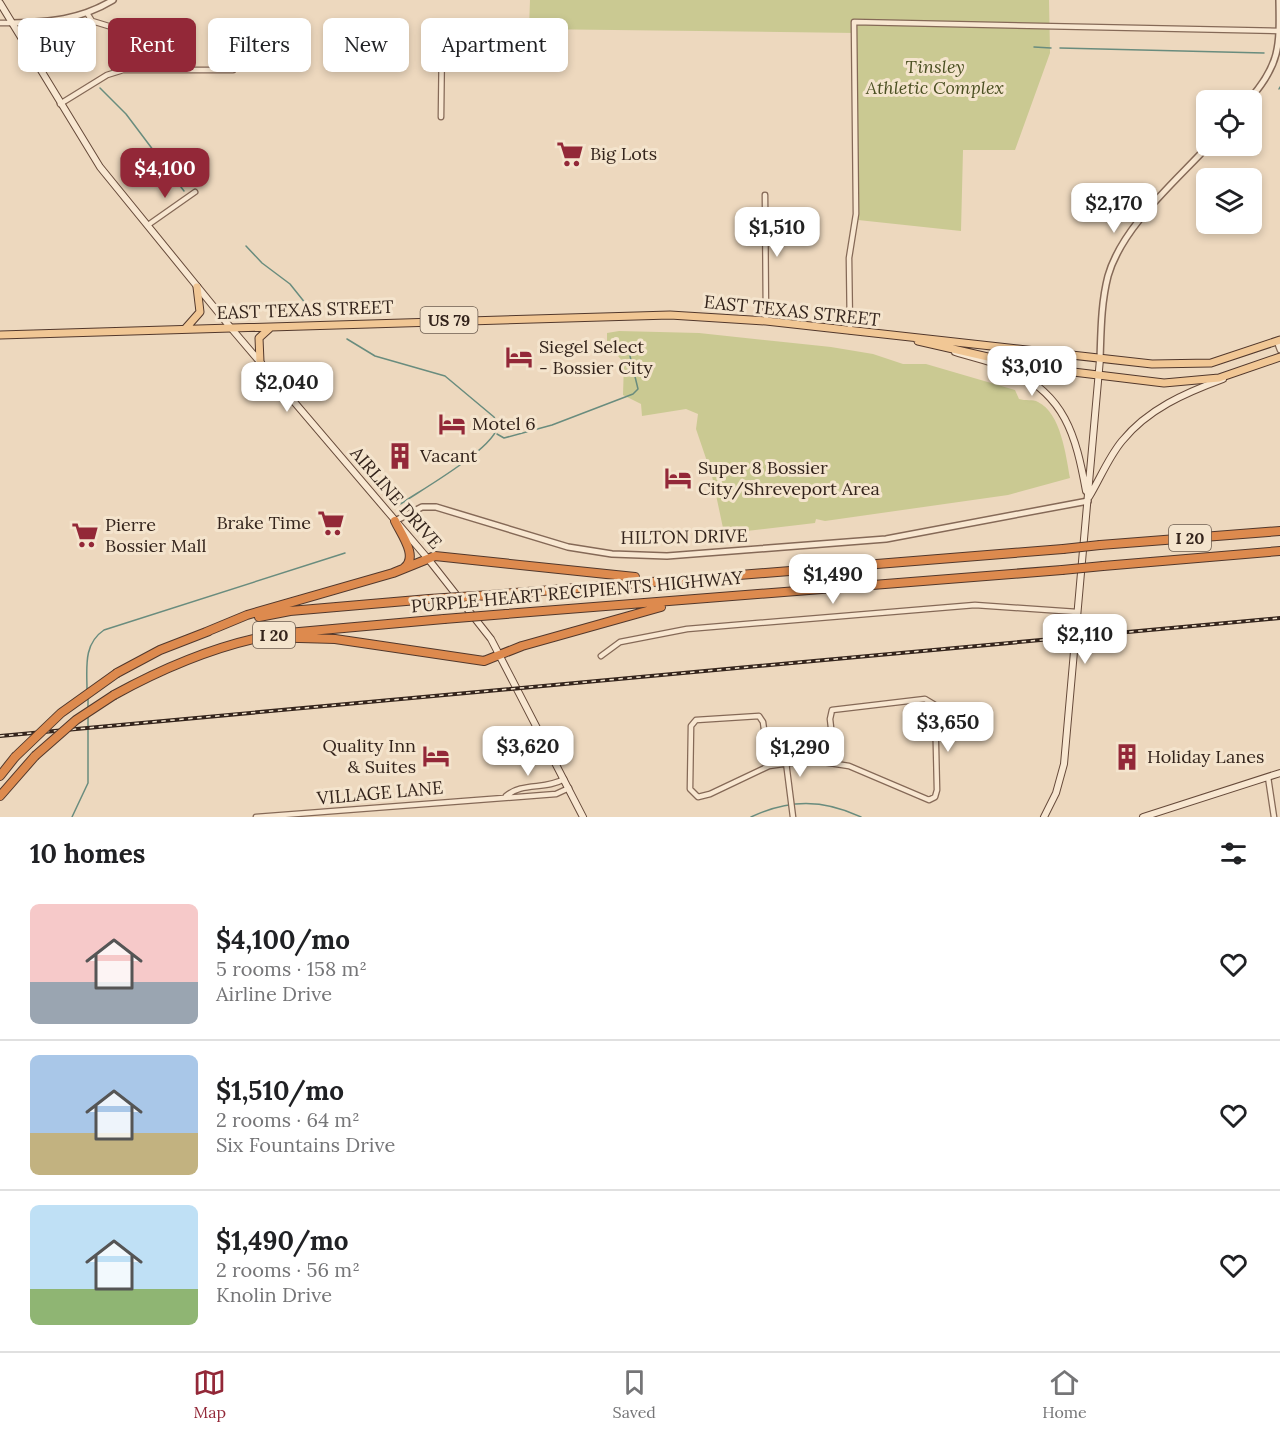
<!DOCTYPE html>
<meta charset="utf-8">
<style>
body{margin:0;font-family:Lora,serif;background:#f6f6f6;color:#202124;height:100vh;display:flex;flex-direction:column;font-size:22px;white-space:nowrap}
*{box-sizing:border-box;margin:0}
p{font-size:20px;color:#757577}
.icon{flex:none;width:33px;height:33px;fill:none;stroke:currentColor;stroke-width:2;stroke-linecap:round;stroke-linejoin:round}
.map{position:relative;height:817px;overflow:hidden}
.panel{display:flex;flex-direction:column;background:#fff;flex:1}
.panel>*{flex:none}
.hud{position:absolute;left:18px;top:18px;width:600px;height:54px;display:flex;gap:12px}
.controls{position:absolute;left:1196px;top:90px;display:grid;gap:12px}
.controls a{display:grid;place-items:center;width:66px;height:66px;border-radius:9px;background:#fff;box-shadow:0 3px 9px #0003;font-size:30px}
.price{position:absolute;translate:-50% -51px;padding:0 14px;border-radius:12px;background:#fff;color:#222;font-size:20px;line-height:39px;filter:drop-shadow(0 2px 3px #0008)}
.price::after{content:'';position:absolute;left:50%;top:36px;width:18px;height:14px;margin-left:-9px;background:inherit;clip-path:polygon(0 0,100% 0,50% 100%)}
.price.selected{background:#932838;color:#fff}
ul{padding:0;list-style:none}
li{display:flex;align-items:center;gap:18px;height:150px;padding:0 30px}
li+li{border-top:2px solid #e0e0e0}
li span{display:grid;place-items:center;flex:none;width:168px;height:120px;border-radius:9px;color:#555}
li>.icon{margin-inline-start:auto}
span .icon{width:72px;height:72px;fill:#fffc;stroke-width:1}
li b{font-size:26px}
h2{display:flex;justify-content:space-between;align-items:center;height:72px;padding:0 30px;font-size:26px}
.pill{padding:0 21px;border-radius:9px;background:#fff;box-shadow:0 3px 9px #0003;font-size:21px;line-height:54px}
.pill.selected{background:#932838;color:#fff}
.menu{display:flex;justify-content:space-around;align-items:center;height:84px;border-top:2px solid #e0e0e0;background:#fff;font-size:16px;color:#757577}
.menu a{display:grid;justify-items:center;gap:3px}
.menu .selected{color:#932838}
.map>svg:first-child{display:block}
.green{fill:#cac992}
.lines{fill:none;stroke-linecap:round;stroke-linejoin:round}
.stream{stroke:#698c7e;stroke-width:1.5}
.minor-casing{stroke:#856957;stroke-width:7}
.tertiary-casing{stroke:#856957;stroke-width:8}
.secondary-casing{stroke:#664a3a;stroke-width:8}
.primary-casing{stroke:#52382c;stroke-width:9}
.motorway-casing{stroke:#52382c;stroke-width:10}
.minor{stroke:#f8e7d1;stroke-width:4.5}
.tertiary{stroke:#f8e7d1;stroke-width:5}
.secondary{stroke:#f8e7d1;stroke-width:6}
.primary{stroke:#f1c795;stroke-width:7}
.motorway{stroke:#dd8a4e;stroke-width:8}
.rail-casing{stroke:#34241c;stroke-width:4}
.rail{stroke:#f4e4cd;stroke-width:1.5;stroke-dasharray:4.5;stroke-linecap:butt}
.motorway-bridge-casing{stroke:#52382c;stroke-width:10;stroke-linecap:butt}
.motorway-bridge{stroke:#dd8a4e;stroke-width:8}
.labels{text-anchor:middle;stroke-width:6;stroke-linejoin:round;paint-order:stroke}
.shield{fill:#f4e4cd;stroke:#6e5e51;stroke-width:1.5}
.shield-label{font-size:16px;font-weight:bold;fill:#34241c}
.park-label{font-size:18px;font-style:italic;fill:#4b5022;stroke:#f4e4cd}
.poi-label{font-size:18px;fill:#34241c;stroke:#f4e4cd;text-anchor:start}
.street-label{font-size:18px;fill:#34241c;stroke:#f4e4cd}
</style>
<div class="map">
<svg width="1280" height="817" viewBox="0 0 1280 817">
<rect width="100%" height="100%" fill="#edd8be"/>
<path class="green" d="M530 0H1049L1050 53 1015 150H963L961 231 858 220 856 33 529 29Z
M619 331 699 333 831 347 873 354 903 364H926L1015 390 1019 399C1025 401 1033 399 1038 402 1061 413 1066 456 1070 478L1008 495 825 521 816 519 815 523 729 533 723 528 712 476 696 429 698 414 686 409 642 416 641 404 623 395 624 363 607 343V333Z"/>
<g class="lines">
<path class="stream" d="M1034 47 1051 48
M1060 48 1264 53
M100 88 126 114 184 191
M1279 89 1280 87
M246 246 262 263 290 284 310 309
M347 339 375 356 445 376 494 417 498 424C498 447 419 491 399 505
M497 434 504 438 552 425 633 394 638 389 630 356
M87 690C87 668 83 644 104 630L345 553
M88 698V708
M72 817 88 783V716
M751 817C789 799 823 799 861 817"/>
<defs>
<path id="minor" d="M87 13 92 21 115 28 123 70
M0 23H12
M60 104 107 75 123 70H233
M441 117 442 38
M765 195 766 321
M148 225 195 192
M850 331 849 258 856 214 854 22 1280 31
M1277 342 1280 350
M601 656 620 642 687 629 975 605 1077 612
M786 762 793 817
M769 766 763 722 759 716 696 720 691 726 690 789 698 797 710 794 769 766 810 760 849 766 929 800 935 797 937 790 935 705 925 699 832 710 830 719 835 762
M1268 777 1274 817
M506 796C522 782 546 790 564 779
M256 817 556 794 569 788"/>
<path id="tertiary" d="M12 23C49 22 80 20 113 0
M1249 100C1280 65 1280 46 1279 0
M1100 359C1101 332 1101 303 1108 276 1122 227 1174 183 1208 146
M395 521 422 507H436L568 547 612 554 667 556 886 539 1088 501"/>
<path id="secondary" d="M0 3 100 167 231 328 429 560 491 639 583 817
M955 352C973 358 991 361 1008 369 1065 393 1076 436 1086 491
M1089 497C1100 479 1108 458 1122 441 1148 409 1185 393 1223 379
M1044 817 1056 793 1064 764 1100 359
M1143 817 1280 773"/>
<path id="primary" d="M185 329 200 312 197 287
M0 335 670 315 766 321 1152 364 1211 363 1280 340
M918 341 1032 367 1164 383 1219 378 1280 357
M260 362 259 338 270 328"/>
<path id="motorway" d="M395 521C401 534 419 557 404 568
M1100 545 1280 531
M1103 566 1280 551
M491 595 1063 549
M506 614 1062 570
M259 617 290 611 429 599
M206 632 247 615 393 573 435 556 635 577
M288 633 444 619
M264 637 335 639 484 661 522 646 661 607
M117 673 160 650 209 631
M114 695C163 668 212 647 267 636
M0 776 15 757
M0 796 35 756"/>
</defs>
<use href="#minor" class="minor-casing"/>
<use href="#tertiary" class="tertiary-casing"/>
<use href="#secondary" class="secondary-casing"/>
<use href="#primary" class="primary-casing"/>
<use href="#motorway" class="motorway-casing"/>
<use href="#minor" class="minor"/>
<use href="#tertiary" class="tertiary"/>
<use href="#secondary" class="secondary"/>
<use href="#primary" class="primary"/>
<use href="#motorway" class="motorway"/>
<defs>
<path id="rail" d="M0 736 1280 618"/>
</defs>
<use href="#rail" class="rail-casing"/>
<use href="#rail" class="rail"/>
<defs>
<path id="motorway-bridge" d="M1063 549 1100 545
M1062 570 1103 566
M429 599 491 595
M444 619 506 614
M35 756 76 720 114 695
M15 757 61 713 117 673"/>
</defs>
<use href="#motorway-bridge" class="motorway-bridge-casing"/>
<use href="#motorway-bridge" class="motorway-bridge"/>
</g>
<defs>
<symbol id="supermarket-bare" viewBox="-9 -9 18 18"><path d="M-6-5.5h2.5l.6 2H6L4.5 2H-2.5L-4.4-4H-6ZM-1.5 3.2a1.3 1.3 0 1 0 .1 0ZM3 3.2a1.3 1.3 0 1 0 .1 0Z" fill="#932838" stroke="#f4e4cd" stroke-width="2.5" paint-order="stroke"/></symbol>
<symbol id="hotel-bare" viewBox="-9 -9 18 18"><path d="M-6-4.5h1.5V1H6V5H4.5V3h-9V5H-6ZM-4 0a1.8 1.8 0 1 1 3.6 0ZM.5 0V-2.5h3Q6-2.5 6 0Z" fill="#932838" stroke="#f4e4cd" stroke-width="2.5" paint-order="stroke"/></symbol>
<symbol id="building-bare" viewBox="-9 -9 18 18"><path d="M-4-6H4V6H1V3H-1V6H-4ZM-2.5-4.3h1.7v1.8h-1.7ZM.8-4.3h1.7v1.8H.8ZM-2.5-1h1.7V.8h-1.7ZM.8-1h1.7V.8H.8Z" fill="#932838" stroke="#f4e4cd" stroke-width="2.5" paint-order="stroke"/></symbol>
</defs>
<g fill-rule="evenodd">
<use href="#supermarket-bare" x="551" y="135" width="38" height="38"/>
<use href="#hotel-bare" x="500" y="338" width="38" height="38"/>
<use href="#hotel-bare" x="433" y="405" width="38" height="38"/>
<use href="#building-bare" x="381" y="437" width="38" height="38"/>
<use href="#hotel-bare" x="659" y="459" width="38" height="38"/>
<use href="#supermarket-bare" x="312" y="504" width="38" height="38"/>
<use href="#supermarket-bare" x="66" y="516" width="38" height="38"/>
<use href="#hotel-bare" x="417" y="737" width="38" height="38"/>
<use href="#building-bare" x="1108" y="738" width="38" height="38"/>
</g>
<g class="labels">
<g class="shield">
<rect x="420.5" y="307" width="57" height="26" rx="4.5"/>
<rect x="1169" y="525" width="42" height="26" rx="4.5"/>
<rect x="253" y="622" width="42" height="26" rx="4.5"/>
</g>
<g class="shield-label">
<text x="449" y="326">US 79</text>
<text x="1190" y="544">I 20</text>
<text x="274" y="641">I 20</text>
</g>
<g class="park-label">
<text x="935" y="73">Tinsley<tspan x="935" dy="21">Athletic Complex</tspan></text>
</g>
<g class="poi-label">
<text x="590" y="160">Big Lots</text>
<text x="539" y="353">Siegel Select<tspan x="539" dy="21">- Bossier City</tspan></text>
<text x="472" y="430">Motel 6</text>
<text x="420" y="462">Vacant</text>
<text x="698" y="474">Super 8 Bossier<tspan x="698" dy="21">City/Shreveport Area</tspan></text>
<text x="311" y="529" text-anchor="end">Brake Time</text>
<text x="105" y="531">Pierre<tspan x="105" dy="21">Bossier Mall</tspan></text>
<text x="416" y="752" text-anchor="end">Quality Inn<tspan x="416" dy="21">&amp; Suites</tspan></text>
<text x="1147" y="763">Holiday Lanes</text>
</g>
<g class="street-label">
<text transform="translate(305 310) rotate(-2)" y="6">EAST TEXAS STREET</text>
<text transform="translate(792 311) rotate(6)" y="6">EAST TEXAS STREET</text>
<text transform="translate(396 498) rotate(49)" y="6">AIRLINE DRIVE</text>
<text transform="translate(684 537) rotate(-1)" y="6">HILTON DRIVE</text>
<text transform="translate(577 592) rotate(-5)" y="6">PURPLE HEART RECIPIENTS HIGHWAY</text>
<text transform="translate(380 793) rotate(-5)" y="6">VILLAGE LANE</text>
</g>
</g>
</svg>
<div class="controls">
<a><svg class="icon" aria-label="locate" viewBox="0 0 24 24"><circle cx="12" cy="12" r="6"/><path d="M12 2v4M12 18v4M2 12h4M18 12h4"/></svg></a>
<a><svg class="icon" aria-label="layers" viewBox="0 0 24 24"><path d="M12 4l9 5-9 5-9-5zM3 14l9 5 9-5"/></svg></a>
</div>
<b class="price selected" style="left:165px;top:199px">$4,100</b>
<b class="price" style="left:1114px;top:234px">$2,170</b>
<b class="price" style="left:777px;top:258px">$1,510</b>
<b class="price" style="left:1032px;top:397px">$3,010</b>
<b class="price" style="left:287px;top:413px">$2,040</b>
<b class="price" style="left:833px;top:605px">$1,490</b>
<b class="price" style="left:1085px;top:665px">$2,110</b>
<b class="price" style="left:948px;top:753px">$3,650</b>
<b class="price" style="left:528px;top:777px">$3,620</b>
<b class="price" style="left:800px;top:778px">$1,290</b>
<div class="hud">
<a class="pill">Buy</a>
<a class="pill selected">Rent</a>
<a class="pill">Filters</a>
<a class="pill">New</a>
<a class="pill">Apartment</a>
</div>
</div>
<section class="panel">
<h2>10 homes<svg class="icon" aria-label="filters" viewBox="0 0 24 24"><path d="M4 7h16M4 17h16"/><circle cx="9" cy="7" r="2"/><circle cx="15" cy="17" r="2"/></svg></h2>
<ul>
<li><span style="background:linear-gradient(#f6c9c9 65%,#9aa5b1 0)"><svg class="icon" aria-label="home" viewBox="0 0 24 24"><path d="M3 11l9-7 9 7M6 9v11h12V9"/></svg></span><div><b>$4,100/mo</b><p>5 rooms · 158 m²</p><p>Airline Drive</p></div><svg class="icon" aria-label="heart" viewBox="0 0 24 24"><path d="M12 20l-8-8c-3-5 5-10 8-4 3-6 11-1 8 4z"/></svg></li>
<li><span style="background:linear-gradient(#a9c7e8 65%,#c2b280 0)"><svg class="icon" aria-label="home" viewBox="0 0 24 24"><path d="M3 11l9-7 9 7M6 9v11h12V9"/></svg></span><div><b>$1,510/mo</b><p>2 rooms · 64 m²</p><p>Six Fountains Drive</p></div><svg class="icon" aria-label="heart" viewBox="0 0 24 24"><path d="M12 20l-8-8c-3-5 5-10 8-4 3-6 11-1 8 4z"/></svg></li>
<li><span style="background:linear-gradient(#bfe0f5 70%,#8fb573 0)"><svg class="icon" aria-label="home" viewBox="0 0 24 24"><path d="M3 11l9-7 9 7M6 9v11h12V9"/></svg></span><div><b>$1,490/mo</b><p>2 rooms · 56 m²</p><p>Knolin Drive</p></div><svg class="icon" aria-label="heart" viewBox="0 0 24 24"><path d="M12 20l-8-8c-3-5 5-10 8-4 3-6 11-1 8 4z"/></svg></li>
</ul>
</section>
<nav class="menu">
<a class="selected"><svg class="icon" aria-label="map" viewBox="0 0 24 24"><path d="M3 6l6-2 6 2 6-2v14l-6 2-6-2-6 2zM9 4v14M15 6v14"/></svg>Map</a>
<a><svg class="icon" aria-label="saved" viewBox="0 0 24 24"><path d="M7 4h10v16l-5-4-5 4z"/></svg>Saved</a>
<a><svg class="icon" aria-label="home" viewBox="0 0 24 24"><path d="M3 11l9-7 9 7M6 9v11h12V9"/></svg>Home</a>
</nav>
